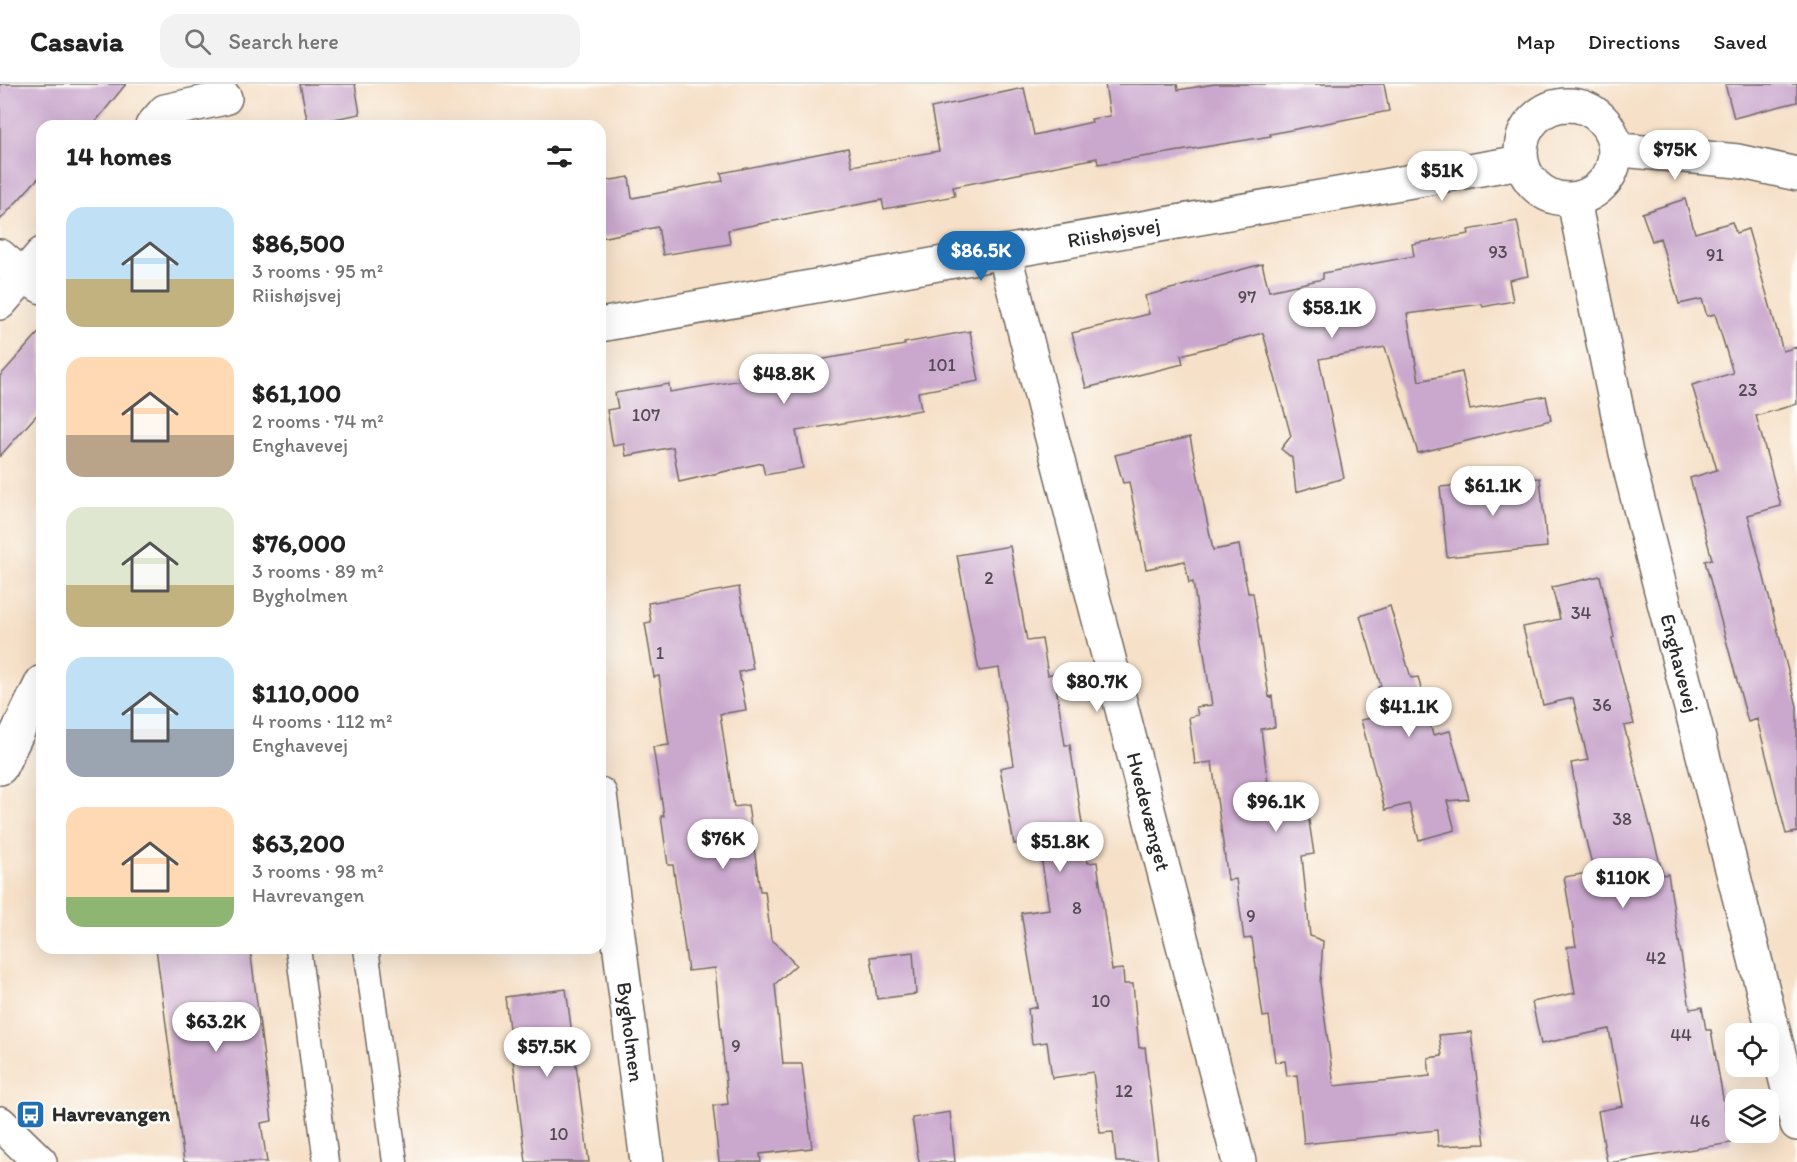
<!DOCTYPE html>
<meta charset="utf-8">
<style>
body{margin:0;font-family:Itim,sans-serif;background:#f2f2f2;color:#222;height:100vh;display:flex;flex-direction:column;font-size:22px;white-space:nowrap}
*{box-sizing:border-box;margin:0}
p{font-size:20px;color:#767676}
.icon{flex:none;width:33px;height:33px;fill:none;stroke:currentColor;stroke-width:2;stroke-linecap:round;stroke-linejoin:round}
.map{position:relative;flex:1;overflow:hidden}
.details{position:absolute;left:36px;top:36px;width:570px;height:834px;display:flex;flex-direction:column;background:#fff;border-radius:18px;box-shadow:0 6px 24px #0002}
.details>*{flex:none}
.buttons{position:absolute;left:1725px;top:939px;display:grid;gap:12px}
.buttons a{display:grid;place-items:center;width:54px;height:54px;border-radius:12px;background:#fff;box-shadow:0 6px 24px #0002;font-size:30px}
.price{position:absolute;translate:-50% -51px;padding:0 14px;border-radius:21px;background:#fff;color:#222;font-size:20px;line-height:39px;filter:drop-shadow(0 2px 3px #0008)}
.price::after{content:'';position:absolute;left:50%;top:36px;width:18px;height:14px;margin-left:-9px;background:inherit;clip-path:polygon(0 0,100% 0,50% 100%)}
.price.active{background:#1f6fb2;color:#fff}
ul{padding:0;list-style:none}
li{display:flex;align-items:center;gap:18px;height:150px;padding:0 30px}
li span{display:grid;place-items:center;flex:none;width:168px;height:120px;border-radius:18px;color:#555}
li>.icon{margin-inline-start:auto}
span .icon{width:72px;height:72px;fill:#fffc;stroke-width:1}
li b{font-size:26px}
h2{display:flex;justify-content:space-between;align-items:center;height:72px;padding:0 30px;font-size:26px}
header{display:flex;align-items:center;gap:36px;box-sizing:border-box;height:84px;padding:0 30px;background:#fff;border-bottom:2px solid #e0e0e0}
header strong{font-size:28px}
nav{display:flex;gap:33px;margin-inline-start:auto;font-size:21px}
.search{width:420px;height:54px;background:#f2f2f2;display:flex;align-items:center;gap:15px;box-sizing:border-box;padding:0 21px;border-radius:18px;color:#767676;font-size:22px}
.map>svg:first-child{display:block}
.building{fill:#caa8ce}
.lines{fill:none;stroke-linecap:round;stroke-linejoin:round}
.lane-casing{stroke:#726a62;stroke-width:27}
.street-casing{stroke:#726a62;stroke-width:36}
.lane{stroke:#fff;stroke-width:24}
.street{stroke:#fff;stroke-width:33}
.labels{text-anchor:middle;stroke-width:5;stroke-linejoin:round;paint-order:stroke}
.number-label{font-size:18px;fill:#534a54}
.street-label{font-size:21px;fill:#2b2b2b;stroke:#fdfcf7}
.poi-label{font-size:21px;font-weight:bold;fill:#2b2b2b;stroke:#fdfcf7;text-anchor:start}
</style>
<header>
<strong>Casavia</strong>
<div class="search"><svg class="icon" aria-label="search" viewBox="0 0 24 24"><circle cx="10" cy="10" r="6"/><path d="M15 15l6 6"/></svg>Search here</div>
<nav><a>Map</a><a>Directions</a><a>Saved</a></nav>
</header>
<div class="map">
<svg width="1797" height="1078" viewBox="0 0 1797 1078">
<rect width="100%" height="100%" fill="#fdfcf7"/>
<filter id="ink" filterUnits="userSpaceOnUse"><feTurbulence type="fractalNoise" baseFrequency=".0167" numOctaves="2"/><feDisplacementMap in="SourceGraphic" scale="12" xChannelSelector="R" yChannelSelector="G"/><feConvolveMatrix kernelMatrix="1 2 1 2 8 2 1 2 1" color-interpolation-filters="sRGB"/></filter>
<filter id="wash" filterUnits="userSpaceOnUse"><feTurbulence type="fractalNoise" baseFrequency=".008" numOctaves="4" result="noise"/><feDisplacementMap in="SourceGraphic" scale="24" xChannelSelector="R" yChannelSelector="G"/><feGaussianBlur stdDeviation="1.35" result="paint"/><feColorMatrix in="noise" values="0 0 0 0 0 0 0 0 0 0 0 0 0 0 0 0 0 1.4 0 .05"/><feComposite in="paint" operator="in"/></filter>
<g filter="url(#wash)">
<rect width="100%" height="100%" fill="#f6e0c8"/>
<g id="blocks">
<path class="building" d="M0 0H126L92 42H42V90L0 136Z
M300 0H355L360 30 308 40Z
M1105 0H1177L1178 6 1215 0H1384L1389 27 1270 50 1271 52 1174 68 1098 80 1097 74 953 103 955 112 884 125 882 116 728 146 730 160 663 171 658 143 600 154V98L629 93 632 114 723 97 721 89 848 64 852 82 939 67 931 24 1024 4 1034 51 1092 38 1091 35 1110 32Z
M1725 0H1797V18L1734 34Z
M1685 115 1695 149 1732 138 1736 149 1748 145 1783 267 1797 263V320L1756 332 1781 422 1748 431 1797 622V748L1786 750 1757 635 1748 638 1705 477 1712 475 1690 394 1717 386 1692 301 1733 289 1715 230 1707 232 1702 215 1679 220 1660 154 1652 157 1642 129Z
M1517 137 1528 192 1509 196 1513 217 1483 223 1482 220 1407 230 1419 297 1462 288 1470 326 1546 312 1551 336 1418 369 1385 263 1319 275 1344 394 1296 408 1292 374 1281 365 1291 352 1263 249 1181 271 1183 280 1086 304 1072 249 1149 230 1145 212 1262 180 1269 207 1323 195V189L1414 172 1412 160 1469 150 1468 146Z
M42 245V325L0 372V292Z
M970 247 979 297 918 308 921 326 796 347 803 384 765 391 762 379 679 398 673 363 626 372 624 360 613 362 607 326 618 324 615 309 669 300 670 308 748 295 746 280 782 274 784 282 905 261 904 259Z
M1190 353 1213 466 1239 461 1248 509H1253L1269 613 1272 612 1275 643 1261 645 1269 708 1272 707 1274 727 1307 724 1314 770 1302 772 1310 852 1323 857 1320 899 1334 1002 1430 992 1428 974 1442 972 1439 951 1471 948 1485 1060 1438 1062 1437 1046 1304 1060 1297 991 1287 992 1285 977 1275 978 1269 932 1263 933 1252 854 1244 855 1236 795 1228 796 1212 678 1195 680 1189 633 1198 631 1196 623 1212 621 1193 498 1189 499 1185 477 1146 485 1129 398 1123 399 1115 371Z
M1540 394 1547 463 1447 473 1440 403Z
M1010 462 1027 557 1042 555 1048 591 1054 589 1065 661H1070L1088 779 1097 778 1112 886 1123 885 1124 900H1133L1139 964 1145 963 1158 1078H1116L1113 1048 1100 1049 1093 988 1052 994 1047 958 1032 960 1028 925 1037 923 1021 829 1049 825 1039 758 1034 759V756L1014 760 1000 684 1014 681 999 584 979 587 957 471Z
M1600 492 1614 553 1612 554 1634 640 1624 642 1663 791 1668 790 1690 925 1702 923 1706 946H1711L1731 1059 1615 1078H1607L1598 1027 1623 1022 1609 945 1541 960 1532 918 1575 909 1567 863 1576 862 1564 793 1594 788 1583 745 1571 679 1588 676 1573 614 1543 621 1532 572H1530L1523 543 1560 535 1552 503Z
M739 503 753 585 739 588 746 626 720 630 734 723 748 721 760 807H765L771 855 796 881 775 900 783 980H802L812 1064 760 1070 761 1078H719L713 1022 728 1020 715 884 688 887 673 781H668L661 732H664L653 663 669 661 659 592 654 593 645 539 651 538 648 519Z
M1390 522 1411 594 1418 593 1433 651 1450 647 1469 715 1447 717 1455 746 1419 756 1409 720 1385 726 1361 636 1385 631 1378 603 1381 602 1360 532Z
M156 864H250L272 1037 261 1039 267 1078H184Z
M913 868 916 910 877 915 871 873Z
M566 905 589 1078H526L505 913Z
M950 1028 955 1078H919L912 1034Z"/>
</g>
</g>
<g filter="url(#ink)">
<use href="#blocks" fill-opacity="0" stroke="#726a62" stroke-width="1.5"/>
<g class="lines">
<defs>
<path id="lane" d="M298 864 326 1078
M366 864 395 1078"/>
<g id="street">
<circle cx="1568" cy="68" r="47"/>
<path d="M152 42 165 27 225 14"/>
<path d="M1615 67H1632L1738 77 1797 90"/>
<path id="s1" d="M1576 115 1577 132 1626 369 1797 1040"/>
<path id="s2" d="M1004 168 1239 1078"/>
<path d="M0 172 23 192 42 203"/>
<path d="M0 219 42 170"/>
<path id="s3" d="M600 241 1004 168 1521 78"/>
<path d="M0 684 42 598"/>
<path id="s4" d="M600 710 647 1078"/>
<path d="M0 1039 40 1078"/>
</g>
</defs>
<use href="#lane" class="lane-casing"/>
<use href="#street" class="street-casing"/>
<use href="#lane" class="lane"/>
<use href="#street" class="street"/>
</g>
</g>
<defs>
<symbol id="bus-square" viewBox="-11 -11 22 22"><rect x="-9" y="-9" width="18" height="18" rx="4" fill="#1f6fb2" stroke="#fdfcf7"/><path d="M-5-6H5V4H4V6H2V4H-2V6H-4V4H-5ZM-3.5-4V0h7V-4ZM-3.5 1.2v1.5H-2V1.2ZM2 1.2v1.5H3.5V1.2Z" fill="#fff"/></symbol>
</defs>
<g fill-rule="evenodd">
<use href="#bus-square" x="14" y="1014" width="33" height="33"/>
</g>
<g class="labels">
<g class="number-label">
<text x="1498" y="174">93</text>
<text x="1715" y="177">91</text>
<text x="1247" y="219">97</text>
<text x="942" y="287">101</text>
<text x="1748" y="312">23</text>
<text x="646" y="337">107</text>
<text x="989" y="500">2</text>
<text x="1581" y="535">34</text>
<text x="660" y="575">1</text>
<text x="1602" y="627">36</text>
<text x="1622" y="741">38</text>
<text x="1077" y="830">8</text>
<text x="1251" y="838">9</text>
<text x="1656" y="880">42</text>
<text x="1101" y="923">10</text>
<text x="1681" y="957">44</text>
<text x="736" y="968">9</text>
<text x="1124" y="1013">12</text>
<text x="1700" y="1043">46</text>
<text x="559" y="1056">10</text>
</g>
<g class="street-label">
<text dy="7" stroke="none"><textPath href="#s3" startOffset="522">Riishøjsvej</textPath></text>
<text dy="7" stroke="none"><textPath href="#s1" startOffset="476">Enghavevej</textPath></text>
<text dy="7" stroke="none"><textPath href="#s2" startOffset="578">Hvedevænget</textPath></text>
<text dy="7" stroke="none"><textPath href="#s4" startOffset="240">Bygholmen</textPath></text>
</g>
<g class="poi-label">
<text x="52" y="1037">Havrevangen</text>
</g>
</g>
</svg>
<div class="buttons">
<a><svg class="icon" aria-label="locate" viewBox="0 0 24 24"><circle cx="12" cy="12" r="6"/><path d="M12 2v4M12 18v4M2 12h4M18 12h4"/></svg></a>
<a><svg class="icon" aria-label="layers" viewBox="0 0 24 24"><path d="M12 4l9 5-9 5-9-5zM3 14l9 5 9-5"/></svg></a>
</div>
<b class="price" style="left:1675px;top:97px">$75K</b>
<b class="price" style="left:1442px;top:118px">$51K</b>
<b class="price active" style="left:981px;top:198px">$86.5K</b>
<b class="price" style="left:1332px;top:255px">$58.1K</b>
<b class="price" style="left:784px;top:321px">$48.8K</b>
<b class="price" style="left:1493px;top:433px">$61.1K</b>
<b class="price" style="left:1097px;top:629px">$80.7K</b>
<b class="price" style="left:1409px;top:654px">$41.1K</b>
<b class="price" style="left:1276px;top:749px">$96.1K</b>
<b class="price" style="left:723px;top:786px">$76K</b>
<b class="price" style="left:1060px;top:789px">$51.8K</b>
<b class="price" style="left:1623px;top:825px">$110K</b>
<b class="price" style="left:216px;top:969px">$63.2K</b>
<b class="price" style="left:547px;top:994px">$57.5K</b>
<section class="details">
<h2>14 homes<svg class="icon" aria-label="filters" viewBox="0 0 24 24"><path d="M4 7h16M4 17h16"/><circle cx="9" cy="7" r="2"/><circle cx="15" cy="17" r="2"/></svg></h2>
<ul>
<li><span style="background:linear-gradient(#bfe0f5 60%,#c2b280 0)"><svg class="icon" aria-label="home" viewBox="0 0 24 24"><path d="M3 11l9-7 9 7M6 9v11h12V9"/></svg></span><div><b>$86,500</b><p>3 rooms · 95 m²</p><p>Riishøjsvej</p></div></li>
<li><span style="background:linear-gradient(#ffd9b3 65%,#b9a48a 0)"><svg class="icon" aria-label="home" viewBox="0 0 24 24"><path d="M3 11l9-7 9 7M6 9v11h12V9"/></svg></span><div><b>$61,100</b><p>2 rooms · 74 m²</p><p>Enghavevej</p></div></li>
<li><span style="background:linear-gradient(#dfe7d0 65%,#c2b280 0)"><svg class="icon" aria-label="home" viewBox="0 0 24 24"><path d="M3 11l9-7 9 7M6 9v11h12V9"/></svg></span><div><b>$76,000</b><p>3 rooms · 89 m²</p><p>Bygholmen</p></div></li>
<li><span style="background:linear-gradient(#bfe0f5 60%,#9aa5b1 0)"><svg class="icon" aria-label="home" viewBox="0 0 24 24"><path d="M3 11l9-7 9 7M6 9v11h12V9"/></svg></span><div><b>$110,000</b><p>4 rooms · 112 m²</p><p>Enghavevej</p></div></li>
<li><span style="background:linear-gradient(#ffd9b3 75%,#8fb573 0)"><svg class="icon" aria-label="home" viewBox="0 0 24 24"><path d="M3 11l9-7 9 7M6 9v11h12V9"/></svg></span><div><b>$63,200</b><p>3 rooms · 98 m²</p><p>Havrevangen</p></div></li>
</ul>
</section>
</div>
